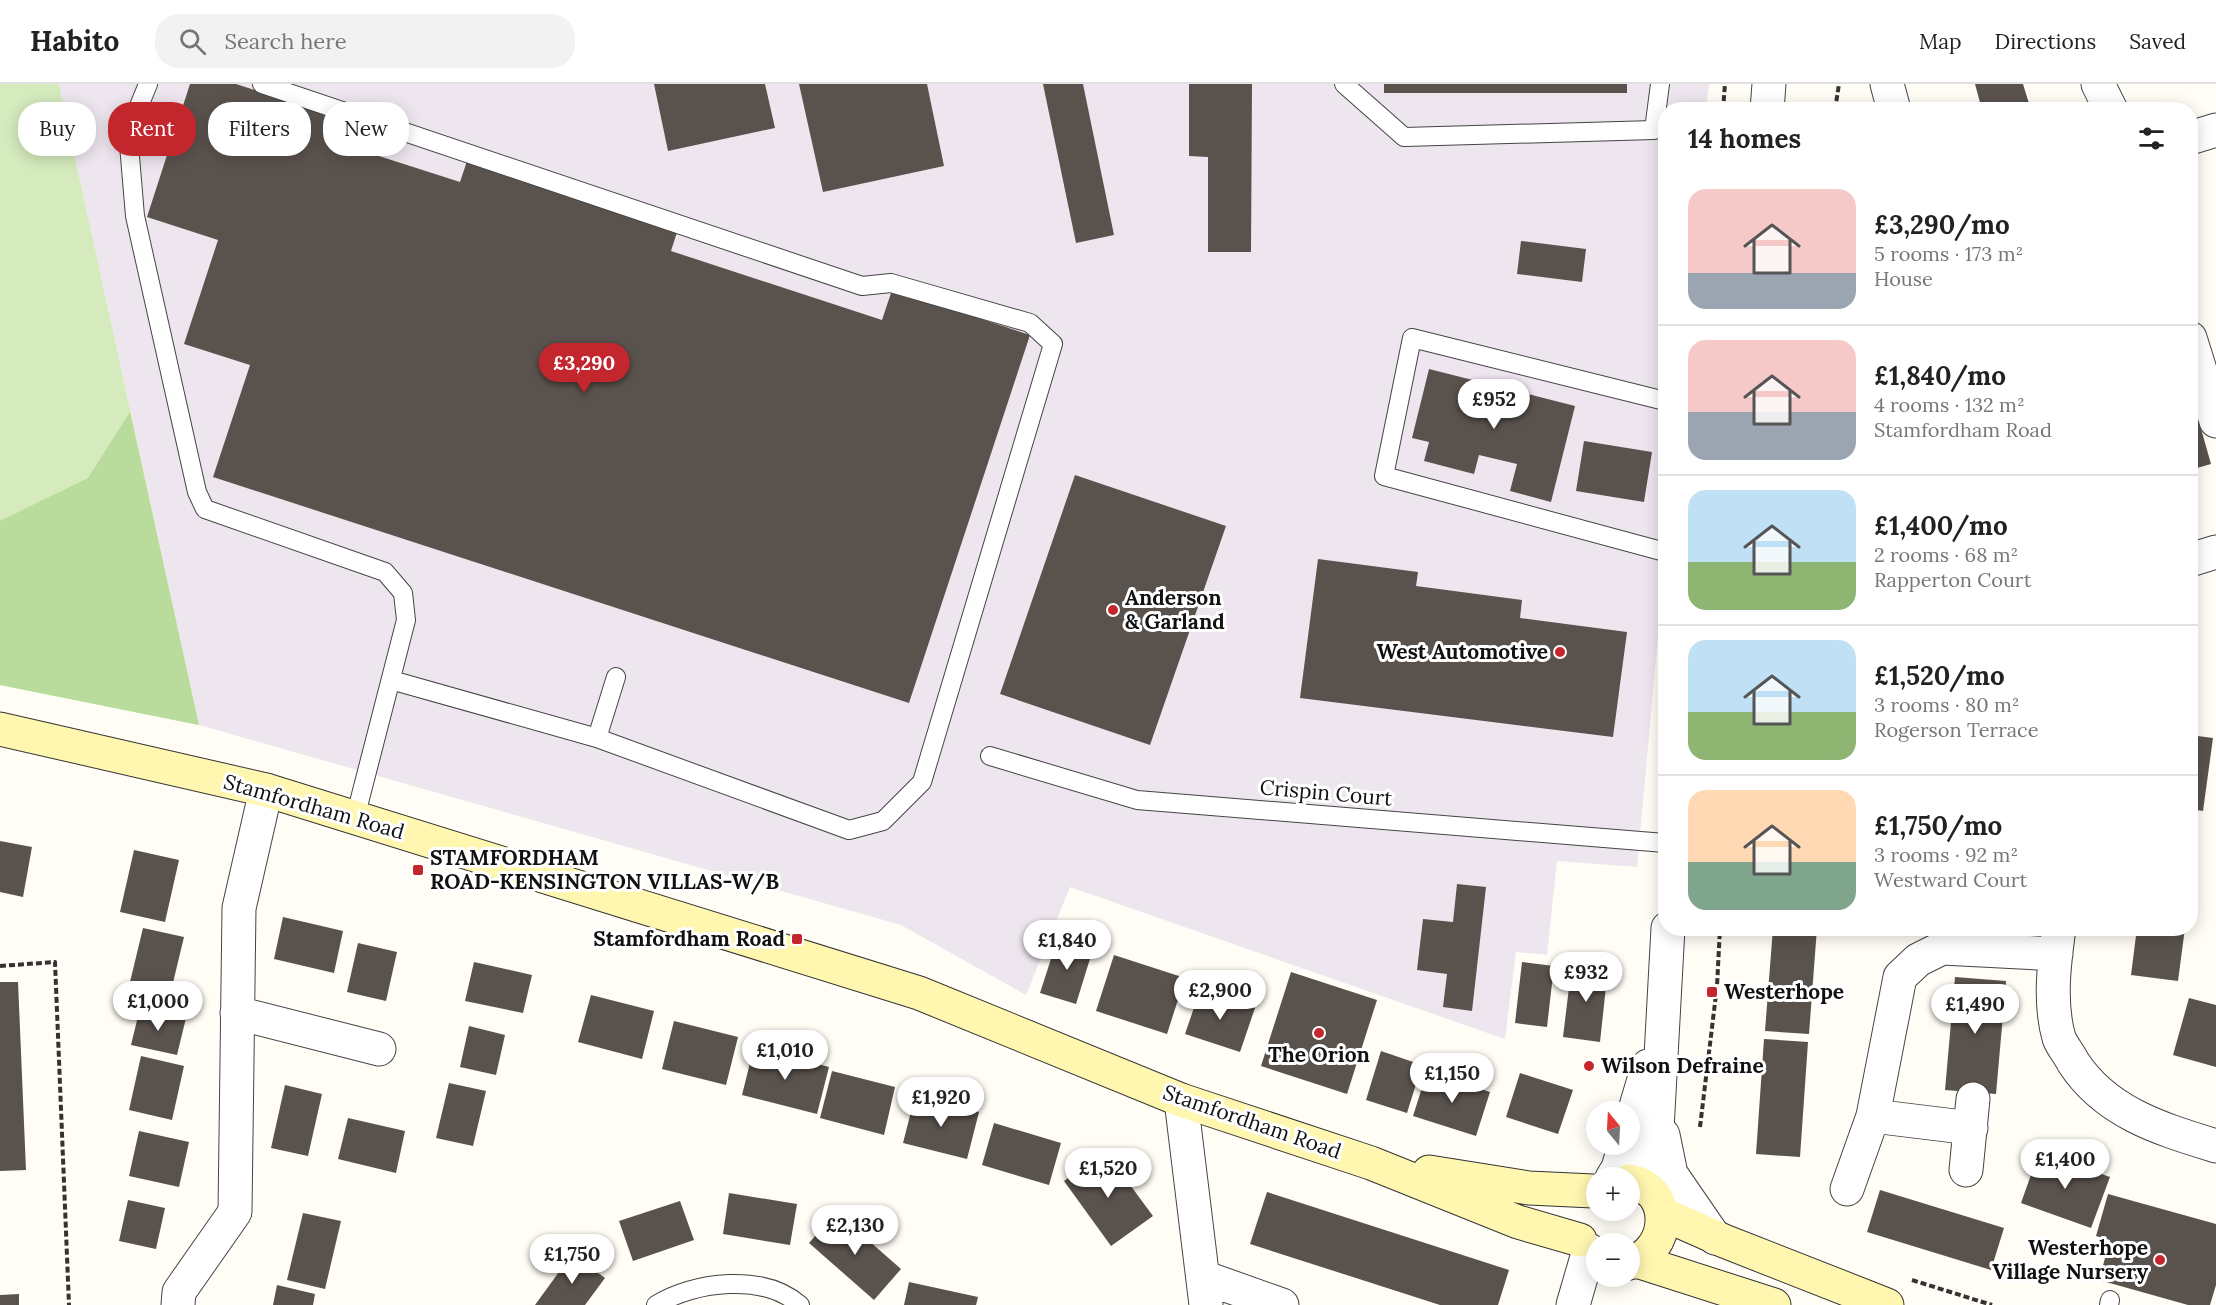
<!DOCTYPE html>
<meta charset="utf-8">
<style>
body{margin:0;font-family:Lora,serif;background:#f2f2f2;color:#222;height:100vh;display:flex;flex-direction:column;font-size:22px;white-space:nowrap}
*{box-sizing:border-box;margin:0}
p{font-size:20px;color:#767676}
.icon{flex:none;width:33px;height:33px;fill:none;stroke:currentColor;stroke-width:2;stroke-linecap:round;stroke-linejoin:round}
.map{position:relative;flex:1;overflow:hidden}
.drawer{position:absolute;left:1658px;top:18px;width:540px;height:834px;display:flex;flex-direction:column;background:#fff;border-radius:24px;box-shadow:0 3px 15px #0003}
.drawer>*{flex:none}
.guide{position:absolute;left:18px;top:18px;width:570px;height:54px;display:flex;gap:12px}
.needle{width:39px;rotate:342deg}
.controls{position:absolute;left:1586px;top:1017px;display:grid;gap:12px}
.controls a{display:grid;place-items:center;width:54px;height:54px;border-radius:50%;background:#fff;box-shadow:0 3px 15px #0003;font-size:30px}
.price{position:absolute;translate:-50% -51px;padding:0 14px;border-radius:21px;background:#fff;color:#222;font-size:20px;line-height:39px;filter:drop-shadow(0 2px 3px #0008)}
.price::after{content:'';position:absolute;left:50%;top:36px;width:18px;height:14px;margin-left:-9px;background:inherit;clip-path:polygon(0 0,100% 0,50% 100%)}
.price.selected{background:#c4262e;color:#fff}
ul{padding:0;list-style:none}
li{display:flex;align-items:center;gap:18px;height:150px;padding:0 30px}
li+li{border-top:2px solid #e0e0e0}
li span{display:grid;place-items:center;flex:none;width:168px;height:120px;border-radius:18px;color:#555}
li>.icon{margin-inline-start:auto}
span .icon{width:72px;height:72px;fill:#fffc;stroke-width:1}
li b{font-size:26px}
h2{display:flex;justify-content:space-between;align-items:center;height:72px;padding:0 30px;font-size:26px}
.tag{padding:0 21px;border-radius:24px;background:#fff;box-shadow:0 3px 15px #0003;font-size:21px;line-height:54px}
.tag.selected{background:#c4262e;color:#fff}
header{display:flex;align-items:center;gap:36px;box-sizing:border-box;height:84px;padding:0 30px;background:#fff;border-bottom:2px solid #e0e0e0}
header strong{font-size:28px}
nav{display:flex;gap:33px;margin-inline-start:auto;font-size:21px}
.search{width:420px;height:54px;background:#f2f2f2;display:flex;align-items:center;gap:15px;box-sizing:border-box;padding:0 21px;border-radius:24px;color:#767676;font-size:22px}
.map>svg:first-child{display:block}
.industrial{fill:#eee6ef}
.green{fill:#d5ebbd}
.forest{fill:#b9dc9c}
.building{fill:#5a524d}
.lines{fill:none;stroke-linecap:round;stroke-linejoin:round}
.service-casing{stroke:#444;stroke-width:20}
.minor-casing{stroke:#444;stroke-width:35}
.tertiary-casing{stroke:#444;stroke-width:35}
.secondary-casing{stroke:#333;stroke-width:35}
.path{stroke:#333;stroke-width:4;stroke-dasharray:6 3;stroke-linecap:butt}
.service{stroke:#fff;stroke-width:18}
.minor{stroke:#fff;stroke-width:33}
.tertiary{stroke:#fff;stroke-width:33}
.secondary{stroke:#fff6b0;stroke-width:33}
.poi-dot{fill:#c4262e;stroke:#fff;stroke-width:2}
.labels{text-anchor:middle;stroke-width:6;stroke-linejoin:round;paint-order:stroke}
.poi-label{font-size:21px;font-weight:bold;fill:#111;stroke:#fff;text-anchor:start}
.street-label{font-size:21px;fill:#111;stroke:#fff}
</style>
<header>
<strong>Habito</strong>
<div class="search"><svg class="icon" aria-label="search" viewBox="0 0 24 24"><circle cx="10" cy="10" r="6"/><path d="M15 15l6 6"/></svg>Search here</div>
<nav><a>Map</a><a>Directions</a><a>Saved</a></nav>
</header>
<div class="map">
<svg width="2216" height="1221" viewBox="0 0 2216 1221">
<rect width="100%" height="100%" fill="#fffdf5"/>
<path class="industrial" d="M59 0H1709L1706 25 1665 26V477L1637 783 1557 777 1547 871 1516 868 1505 955 1070 803 1026 911 901 841 199 641Z"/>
<path class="green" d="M0 0H59L199 641 0 601Z"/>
<path class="forest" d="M130 328 199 641 0 601V437L88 394Z"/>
<path class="building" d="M190 0H236L337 33 329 56 460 98 468 74 679 142 671 167 882 236 892 206 1030 251 909 619 213 393 250 281 184 260 218 156 147 133Z
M654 0H765L775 44 668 67Z
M799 0H927L944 82 823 108Z
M1043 0H1083L1114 151 1076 159Z
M1189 0H1252L1251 168H1208V73L1189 72Z
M1384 0H1627V9H1384Z
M1975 0H2023L2031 26H1982Z
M1521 157 1586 165 1582 198 1517 190Z
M1429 285 1575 322 1551 418 1510 407 1517 380 1479 371 1474 390 1424 377 1429 358 1412 354Z
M2196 327 2211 380 2190 386V329Z
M1584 357 1652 368 1644 418 1576 407Z
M1075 391 1226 442 1150 661 1000 610Z
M1318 475 1418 488 1416 502 1522 516 1520 534 1627 548 1613 653 1300 614Z
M2190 651 2213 654 2203 727 2190 725Z
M2190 743 2198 744 2191 792H2190Z
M0 757 32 763 23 813 0 808Z
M134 766 179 776 165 838 120 828Z
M1457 800 1486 803 1472 927 1443 923 1447 890 1417 886 1423 835 1453 838Z
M283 833 343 847 334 889 274 875Z
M143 844 184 853 171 907 130 898Z
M1773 844H1817L1809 950 1765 947Z
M2137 844H2185L2178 897 2131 891Z
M1058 853 1093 865 1076 920 1040 909Z
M358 859 397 868 386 917 347 908Z
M1114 871 1185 894 1167 950 1096 927Z
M474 878 532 891 523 929 465 917Z
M1522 878 1554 882 1547 943 1515 939Z
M1572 879 1608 884 1600 958 1563 953Z
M1291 888 1377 916 1347 1010 1261 982Z
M1955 893 2006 897 1996 1010 1945 1006Z
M0 898H18L26 1086 0 1087Z
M1200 906 1255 924 1240 968 1185 950Z
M591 911 654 927 642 975 578 958Z
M2189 914 2216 921V983L2173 971Z
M140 924 186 934 177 971 131 961Z
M674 937 738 953 726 1001 662 985Z
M469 942 505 951 496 991 460 983Z
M1764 955 1808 958 1800 1073 1756 1070Z
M754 963 829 983 817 1030 742 1011Z
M1381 967 1422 981 1407 1029 1366 1016Z
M141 972 184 982 172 1036 129 1026Z
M832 987 895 1003 884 1051 820 1034Z
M1427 988 1490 1008 1476 1052 1413 1032Z
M1520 989 1573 1006 1558 1050 1506 1033Z
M449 999 486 1007 473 1062 436 1054Z
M285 1001 322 1010 308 1072 271 1064Z
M915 1012 979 1028 967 1075 903 1059Z
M348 1034 405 1047 396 1089 338 1075Z
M994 1039 1061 1059 1049 1101 982 1081Z
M139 1047 189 1058 179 1103 129 1092Z
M1105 1067 1153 1132 1111 1162 1064 1097Z
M2039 1068 2110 1093 2091 1144 2021 1119Z
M1880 1106 2004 1144 1991 1186 1867 1148Z
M1267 1108 1509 1186 1498 1221H1440L1250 1160Z
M729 1109 797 1120 790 1161 723 1150Z
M2108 1110 2216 1140V1201L2210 1221H2188L2099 1196 2110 1156 2096 1152Z
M128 1116 165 1124 156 1165 119 1157Z
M680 1117 694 1156 633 1177 619 1137Z
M836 1128 901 1185 874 1216 809 1159Z
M303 1129 341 1137 325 1205 287 1196Z
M572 1170 605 1194 585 1221H535Z
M909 1198 978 1213 976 1221H904Z
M277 1201 315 1210 313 1221H273Z
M19 1210V1221H0V1211Z"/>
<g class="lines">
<defs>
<path id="service" d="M148 0 128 49 135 132 197 408 205 425 385 488 403 509 406 536 355 734
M262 0 862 202 891 199 1030 239 1053 260 922 698 883 737 849 746 597 654
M1344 0 1404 53 1654 46 1660 0
M1665 317 1412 254 1384 392 1665 468
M391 596 597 654 616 593
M990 672 1137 716 1665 759
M656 1221C695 1197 763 1189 800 1221
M2109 1221 2110 1216"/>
<path id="minor" d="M1887 0 1894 26
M2098 0 2111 26
M2190 54 2216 46
M2190 254 2216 337
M2190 476 2216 468
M2059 844C2054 880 2049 919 2059 954 2062 962 2069 970 2073 978 2106 1029 2161 1045 2216 1062
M237 929 379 965
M1181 1016 1206 1221
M1873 1032 1971 1044
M1966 1086 1973 1015
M1847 1105 1873 1032 1900 893 1918 876 1942 864 2056 870
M1203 1193 1282 1221
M178 1221 179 1208 235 1128 239 824 266 706
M1573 1221 1589 1166"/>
<path id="tertiary" d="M1767 26 1769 0
M1629 1046 1648 982
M1663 1051 1671 1090 1715 1154
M1612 1094 1618 1084 1625 1060
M1647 1105 1656 1064 1668 844"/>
<path id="secondary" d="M0 645 266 706 919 909 1181 1016 1371 1079 1518 1138 1580 1156
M1429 1088 1529 1104 1593 1107
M1629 1097C1675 1105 1671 1168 1629 1179
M1663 1130 1724 1157 1887 1221
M1637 1177 1774 1221"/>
</defs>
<use href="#service" class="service-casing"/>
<use href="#minor" class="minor-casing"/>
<use href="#tertiary" class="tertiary-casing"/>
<use href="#secondary" class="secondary-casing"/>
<path class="path" d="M1723 26 1725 0
M1835 26 1839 0
M0 882 55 878 69 1221
M1700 1043 1717 902 1720 844
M1912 1196 1992 1221"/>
<use href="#service" class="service"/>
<use href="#minor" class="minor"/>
<use href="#tertiary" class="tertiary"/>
<use href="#secondary" class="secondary"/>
</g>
<g class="poi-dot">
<circle cx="1113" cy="526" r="6"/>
<circle cx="1560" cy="568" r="6"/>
<rect x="412" y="780" width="12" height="12" rx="3"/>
<rect x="791" y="849" width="12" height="12" rx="3"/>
<rect x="1706" y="902" width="12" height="12" rx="3"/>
<circle cx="1319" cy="949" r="6"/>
<circle cx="1589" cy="982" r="6"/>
<circle cx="2160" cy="1176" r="6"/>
</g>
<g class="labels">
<g class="poi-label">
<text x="1125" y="521">Anderson<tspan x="1125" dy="24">&amp; Garland</tspan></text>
<text x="1548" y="575" text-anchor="end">West Automotive</text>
<text x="430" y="781">STAMFORDHAM<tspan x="430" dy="24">ROAD-KENSINGTON VILLAS-W/B</tspan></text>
<text x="785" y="862" text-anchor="end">Stamfordham Road</text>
<text x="1724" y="915">Westerhope</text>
<text x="1319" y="978" text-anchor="middle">The Orion</text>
<text x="1601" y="989">Wilson Defraine</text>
<text x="2148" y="1171" text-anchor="end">Westerhope<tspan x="2148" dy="24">Village Nursery</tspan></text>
</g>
<g class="street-label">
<text transform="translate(1326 709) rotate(5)" y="7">Crispin Court</text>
<text transform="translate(314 723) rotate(16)" y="7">Stamfordham Road</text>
<text transform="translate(1252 1038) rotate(19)" y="7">Stamfordham Road</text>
</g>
</g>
</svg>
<div class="controls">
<a><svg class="needle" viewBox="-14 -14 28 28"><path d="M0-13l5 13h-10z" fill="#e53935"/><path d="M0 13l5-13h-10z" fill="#767676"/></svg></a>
<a>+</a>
<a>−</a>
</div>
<b class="price selected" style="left:584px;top:310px">£3,290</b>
<b class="price" style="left:1494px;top:346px">£952</b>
<b class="price" style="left:1067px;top:887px">£1,840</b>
<b class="price" style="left:1586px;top:919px">£932</b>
<b class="price" style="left:1220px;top:937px">£2,900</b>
<b class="price" style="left:158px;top:948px">£1,000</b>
<b class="price" style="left:1975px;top:951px">£1,490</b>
<b class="price" style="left:785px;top:997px">£1,010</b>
<b class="price" style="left:1452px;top:1020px">£1,150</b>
<b class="price" style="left:941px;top:1044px">£1,920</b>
<b class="price" style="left:2065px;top:1106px">£1,400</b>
<b class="price" style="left:1108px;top:1115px">£1,520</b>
<b class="price" style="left:855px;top:1172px">£2,130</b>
<b class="price" style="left:572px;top:1201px">£1,750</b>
<div class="guide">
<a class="tag">Buy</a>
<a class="tag selected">Rent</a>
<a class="tag">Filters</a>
<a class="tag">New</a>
</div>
<section class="drawer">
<h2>14 homes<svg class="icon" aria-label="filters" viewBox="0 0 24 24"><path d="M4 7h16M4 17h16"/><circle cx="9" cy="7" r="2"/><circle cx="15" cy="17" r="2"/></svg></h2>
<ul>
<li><span style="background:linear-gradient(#f6c9c9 70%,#9aa5b1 0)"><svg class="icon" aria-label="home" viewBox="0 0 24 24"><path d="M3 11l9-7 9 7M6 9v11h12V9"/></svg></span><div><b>£3,290/mo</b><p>5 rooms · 173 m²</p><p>House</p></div></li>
<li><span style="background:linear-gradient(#f6c9c9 60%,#9aa5b1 0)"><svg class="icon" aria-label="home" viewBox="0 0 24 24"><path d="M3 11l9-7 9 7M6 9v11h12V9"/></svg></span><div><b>£1,840/mo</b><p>4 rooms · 132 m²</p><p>Stamfordham Road</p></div></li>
<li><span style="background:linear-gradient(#bfe0f5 60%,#8fb573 0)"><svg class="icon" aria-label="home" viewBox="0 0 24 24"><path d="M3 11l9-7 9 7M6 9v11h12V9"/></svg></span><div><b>£1,400/mo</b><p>2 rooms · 68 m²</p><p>Rapperton Court</p></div></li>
<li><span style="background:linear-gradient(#bfe0f5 60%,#8fb573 0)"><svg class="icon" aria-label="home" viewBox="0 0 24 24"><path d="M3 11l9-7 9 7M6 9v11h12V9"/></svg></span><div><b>£1,520/mo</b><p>3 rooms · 80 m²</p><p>Rogerson Terrace</p></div></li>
<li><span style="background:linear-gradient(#ffd9b3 60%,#7fa58c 0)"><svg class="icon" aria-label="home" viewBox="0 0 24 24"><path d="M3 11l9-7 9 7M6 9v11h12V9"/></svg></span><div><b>£1,750/mo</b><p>3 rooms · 92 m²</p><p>Westward Court</p></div></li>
</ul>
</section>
</div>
